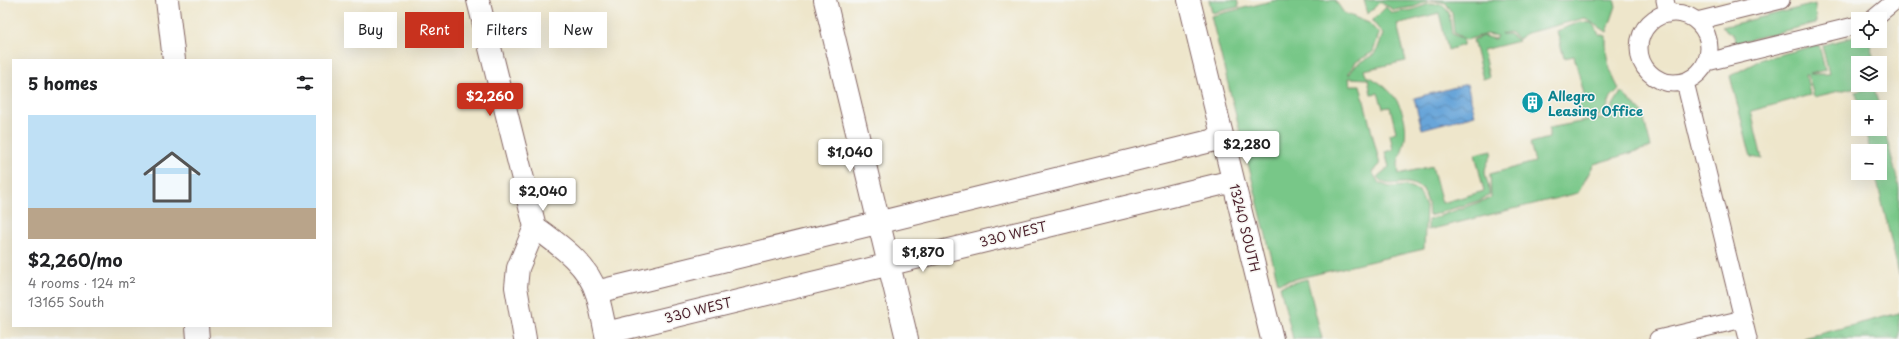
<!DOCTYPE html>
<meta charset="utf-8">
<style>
body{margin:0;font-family:"Playpen Sans",sans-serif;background:#f6f6f6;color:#202124;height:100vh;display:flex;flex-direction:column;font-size:15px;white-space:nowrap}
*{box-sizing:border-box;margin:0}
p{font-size:13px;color:#757577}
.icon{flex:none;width:22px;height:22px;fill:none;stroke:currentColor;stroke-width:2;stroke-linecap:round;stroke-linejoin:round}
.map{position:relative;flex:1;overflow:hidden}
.panel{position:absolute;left:12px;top:59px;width:320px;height:268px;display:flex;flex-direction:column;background:#fff;border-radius:0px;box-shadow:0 4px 16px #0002}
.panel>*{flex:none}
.top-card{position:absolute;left:344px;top:12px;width:380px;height:36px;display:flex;gap:8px}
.fabs{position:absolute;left:1851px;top:12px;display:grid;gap:8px}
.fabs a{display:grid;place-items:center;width:36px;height:36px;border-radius:0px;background:#fff;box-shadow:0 4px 16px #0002;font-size:20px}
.price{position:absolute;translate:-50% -34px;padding:0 9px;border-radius:4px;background:#fff;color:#222;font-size:13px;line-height:26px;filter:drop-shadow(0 1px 2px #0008)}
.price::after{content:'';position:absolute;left:50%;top:24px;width:12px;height:9px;margin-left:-6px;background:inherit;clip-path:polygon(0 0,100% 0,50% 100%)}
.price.current{background:#c8321e;color:#fff}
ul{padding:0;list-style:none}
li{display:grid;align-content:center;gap:8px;height:212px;padding:0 16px}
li+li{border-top:1px solid #e0e0e0}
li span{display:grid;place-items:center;height:124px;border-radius:0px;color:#555}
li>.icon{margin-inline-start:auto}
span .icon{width:72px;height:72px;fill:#fffc;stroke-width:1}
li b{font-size:17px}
h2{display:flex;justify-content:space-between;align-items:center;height:48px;padding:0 16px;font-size:17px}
.pill{padding:0 14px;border-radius:0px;background:#fff;box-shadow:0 4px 16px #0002;font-size:14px;line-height:36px}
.pill.current{background:#c8321e;color:#fff}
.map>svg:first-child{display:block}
.green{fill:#78c788;stroke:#61735a}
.park{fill:url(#park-tufts);stroke:#61735a}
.water{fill:url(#water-waves);stroke:#596282}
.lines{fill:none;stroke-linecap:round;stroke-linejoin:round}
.lane-casing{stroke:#836563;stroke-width:19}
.street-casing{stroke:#836563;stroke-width:24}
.lane{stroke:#fff;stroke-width:17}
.street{stroke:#fff;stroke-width:22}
.labels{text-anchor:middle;stroke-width:3;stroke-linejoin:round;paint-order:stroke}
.culture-label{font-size:13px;font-weight:bold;fill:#0d838f;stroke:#f6f6f2;text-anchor:start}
.street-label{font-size:13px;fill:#4a1f2b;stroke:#f6f6f2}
</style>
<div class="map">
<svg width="1899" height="339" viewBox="0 0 1899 339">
<defs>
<pattern id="park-tufts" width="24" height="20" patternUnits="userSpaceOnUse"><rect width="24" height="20" fill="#78c788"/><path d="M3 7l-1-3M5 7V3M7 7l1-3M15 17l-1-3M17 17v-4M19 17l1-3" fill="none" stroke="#69aa76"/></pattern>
<pattern id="water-waves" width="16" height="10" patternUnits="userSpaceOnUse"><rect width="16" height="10" fill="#68a5d9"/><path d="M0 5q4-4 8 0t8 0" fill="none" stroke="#5886b0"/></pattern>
</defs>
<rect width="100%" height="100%" fill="#f6f6f2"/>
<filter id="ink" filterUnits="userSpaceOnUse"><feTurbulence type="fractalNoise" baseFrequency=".025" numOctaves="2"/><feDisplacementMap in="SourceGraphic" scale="8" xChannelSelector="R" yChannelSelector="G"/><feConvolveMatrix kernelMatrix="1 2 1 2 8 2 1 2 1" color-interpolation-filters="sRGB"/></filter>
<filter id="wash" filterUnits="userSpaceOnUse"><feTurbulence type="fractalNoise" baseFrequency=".012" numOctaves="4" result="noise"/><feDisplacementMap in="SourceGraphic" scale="16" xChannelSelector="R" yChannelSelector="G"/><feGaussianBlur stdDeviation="0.9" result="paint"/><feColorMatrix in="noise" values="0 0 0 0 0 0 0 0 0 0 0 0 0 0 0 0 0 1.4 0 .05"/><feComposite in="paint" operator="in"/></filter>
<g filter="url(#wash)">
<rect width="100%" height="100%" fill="#eee6cb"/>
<path class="green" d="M1209 0H1237L1239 7 1212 13Z
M1276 0H1335L1344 13 1369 23 1379 34 1373 52 1356 62 1349 72V75L1355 66 1376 53 1383 34 1372 21 1386 7 1392 13 1412 10 1429 4 1443 5 1449 13 1452 34 1463 39V45L1448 50 1439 13 1397 24 1406 61 1364 70 1366 76C1394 86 1411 115 1404 144 1401 159 1396 157 1399 174L1432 166 1442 203 1484 191 1475 154 1492 150C1492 158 1485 164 1485 172 1486 180 1490 186 1489 195L1481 200 1429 216 1428 203 1423 189C1418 187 1412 183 1407 183 1395 182 1386 188 1377 177L1389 167 1385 152 1393 150 1390 134 1396 132 1390 107 1383 108 1378 93 1371 94 1368 79 1349 78 1350 85H1360L1380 165 1372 172 1379 183 1390 187 1406 186 1419 191 1426 207 1424 249 1278 283 1211 16Z
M1364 0H1614L1616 6 1607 32 1585 18 1527 33 1518 39 1510 32 1501 34H1509L1519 41 1483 50 1489 77 1483 79 1473 40 1483 36 1495 39 1497 36 1487 34 1466 40 1454 33 1452 13 1446 3 1431 0 1414 7 1394 10 1380 2 1368 14Z
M1815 4 1816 23 1735 43 1734 36 1722 27Z
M1580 22 1592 23 1599 34 1606 36C1606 60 1608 68 1619 89L1611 97 1605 113 1593 118 1582 117 1576 97 1584 94 1574 56 1564 58 1557 31Z
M1858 36V41H1869L1875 63H1858V85H1865L1814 97 1808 75H1806L1810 95 1751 111 1762 159 1751 157 1730 76 1762 59 1819 45 1825 70 1810 74H1829L1822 45Z
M1874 87 1879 107H1859L1856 92Z
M1621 92 1642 112 1651 147 1594 164 1578 193 1428 230V220L1491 198 1490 174 1535 162 1530 143 1549 138V128L1606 117Z
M1880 111 1899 187V274L1875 173H1880V151H1870L1865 129H1880Z
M1307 279 1322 339H1293L1280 286Z"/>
<path class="park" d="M1899 313V339H1805L1804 338Z"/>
<path class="water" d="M1467 84 1475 115 1422 129 1414 98Z"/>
</g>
<g filter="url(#ink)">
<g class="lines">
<defs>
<path id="lane" d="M1665 0 1668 14
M1639 48a35 35 0 1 1 70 0a35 35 0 1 1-70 0Z
M1873 19 1896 0
M1697 21 1781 0
M1707 62 1858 25
M1685 82 1748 339
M1658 339 1743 319"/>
<path id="street" d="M167 0 174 60
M478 0 535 227
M825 0 907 339
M1189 0 1272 339
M596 292 1223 138
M197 326 198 339
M606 333 1233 181
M525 339 516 287 518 268 535 227C558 244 588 264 597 294 601 308 604 324 607 339"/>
</defs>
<use href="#lane" class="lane-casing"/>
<use href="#street" class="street-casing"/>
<use href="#lane" class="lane"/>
<use href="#street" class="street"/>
</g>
</g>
<defs>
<symbol id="building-disc" viewBox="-11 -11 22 22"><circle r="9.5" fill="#0f9aa8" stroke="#f6f6f2"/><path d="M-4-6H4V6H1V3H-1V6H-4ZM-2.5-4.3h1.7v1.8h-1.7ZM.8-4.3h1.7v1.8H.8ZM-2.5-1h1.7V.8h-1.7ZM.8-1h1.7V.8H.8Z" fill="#fff"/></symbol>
</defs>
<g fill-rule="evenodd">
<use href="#building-disc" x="1520" y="90" width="25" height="25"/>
</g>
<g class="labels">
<g class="culture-label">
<text x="1548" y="101">Allegro<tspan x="1548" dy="15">Leasing Office</tspan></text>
</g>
<g class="street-label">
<text transform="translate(1245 228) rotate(76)" y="5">13240 SOUTH</text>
<text transform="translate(1013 234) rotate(-14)" y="5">330 WEST</text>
<text transform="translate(698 310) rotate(-14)" y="5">330 WEST</text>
</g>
</g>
</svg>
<div class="fabs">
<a><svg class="icon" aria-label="locate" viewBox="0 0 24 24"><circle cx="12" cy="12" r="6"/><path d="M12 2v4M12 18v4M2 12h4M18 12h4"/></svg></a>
<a><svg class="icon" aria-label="layers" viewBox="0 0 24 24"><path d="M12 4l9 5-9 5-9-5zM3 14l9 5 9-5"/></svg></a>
<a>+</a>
<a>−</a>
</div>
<b class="price current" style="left:490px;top:117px">$2,260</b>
<b class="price" style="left:1247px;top:165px">$2,280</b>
<b class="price" style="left:850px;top:173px">$1,040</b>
<b class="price" style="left:543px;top:212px">$2,040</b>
<b class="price" style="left:923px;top:273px">$1,870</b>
<div class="top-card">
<a class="pill">Buy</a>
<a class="pill current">Rent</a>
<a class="pill">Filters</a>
<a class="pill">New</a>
</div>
<section class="panel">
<h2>5 homes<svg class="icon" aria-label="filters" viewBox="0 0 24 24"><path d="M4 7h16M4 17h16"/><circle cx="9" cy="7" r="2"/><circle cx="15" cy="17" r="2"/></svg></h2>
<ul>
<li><span style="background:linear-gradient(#bfe0f5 75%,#b9a48a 0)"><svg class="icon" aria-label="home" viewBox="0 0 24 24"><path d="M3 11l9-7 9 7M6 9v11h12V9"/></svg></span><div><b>$2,260/mo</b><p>4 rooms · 124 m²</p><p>13165 South</p></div></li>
</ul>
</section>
</div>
